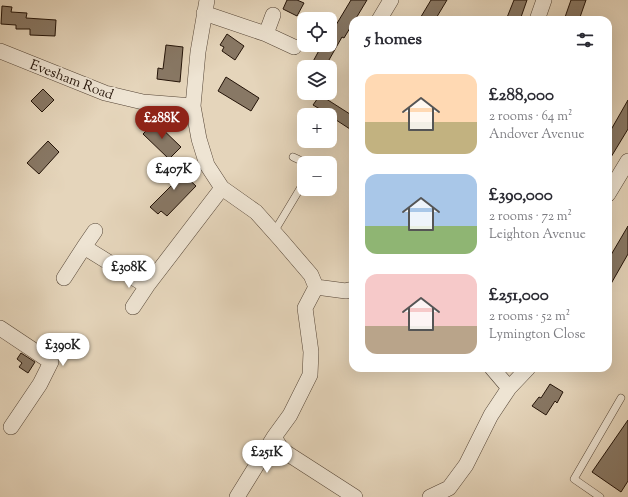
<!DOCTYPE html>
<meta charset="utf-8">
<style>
body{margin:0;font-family:"Sorts Mill Goudy",serif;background:#f7f7f7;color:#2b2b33;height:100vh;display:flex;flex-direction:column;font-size:15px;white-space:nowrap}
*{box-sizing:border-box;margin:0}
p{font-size:13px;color:#7c7c81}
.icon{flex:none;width:22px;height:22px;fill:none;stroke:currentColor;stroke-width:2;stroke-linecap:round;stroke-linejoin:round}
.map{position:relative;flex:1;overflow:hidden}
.details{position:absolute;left:349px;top:16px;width:263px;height:356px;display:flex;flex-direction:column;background:#fff;border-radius:12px;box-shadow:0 4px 16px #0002}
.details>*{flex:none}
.controls{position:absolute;left:297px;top:12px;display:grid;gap:8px}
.controls a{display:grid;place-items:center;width:40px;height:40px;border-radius:8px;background:#fff;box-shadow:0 4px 16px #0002;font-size:20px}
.price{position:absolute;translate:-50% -34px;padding:0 9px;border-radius:14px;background:#fff;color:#222;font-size:13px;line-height:26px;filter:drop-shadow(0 1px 2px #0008)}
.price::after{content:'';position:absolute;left:50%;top:24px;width:12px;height:9px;margin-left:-6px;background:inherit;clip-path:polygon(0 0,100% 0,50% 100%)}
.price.on{background:#8f2418;color:#fff}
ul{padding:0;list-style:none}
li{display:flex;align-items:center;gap:12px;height:100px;padding:0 16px}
li span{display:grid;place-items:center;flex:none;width:112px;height:80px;border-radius:12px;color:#555}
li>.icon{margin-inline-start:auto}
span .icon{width:48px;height:48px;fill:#fffc;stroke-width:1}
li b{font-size:17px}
h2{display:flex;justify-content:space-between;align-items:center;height:48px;padding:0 16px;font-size:17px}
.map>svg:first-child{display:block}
.building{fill:#887865;stroke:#231308}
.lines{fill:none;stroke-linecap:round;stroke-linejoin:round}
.service-casing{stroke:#544435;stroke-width:8}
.minor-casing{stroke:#544435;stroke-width:16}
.service{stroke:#eee4d3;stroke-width:7}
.minor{stroke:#eee4d3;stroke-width:15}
.labels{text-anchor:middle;stroke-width:4;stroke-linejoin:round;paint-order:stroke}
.street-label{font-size:14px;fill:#231308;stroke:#eee4d3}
</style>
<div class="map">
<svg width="628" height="497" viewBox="0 0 628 497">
<rect width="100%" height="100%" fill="#e5d5bb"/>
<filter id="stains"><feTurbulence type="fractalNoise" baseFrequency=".005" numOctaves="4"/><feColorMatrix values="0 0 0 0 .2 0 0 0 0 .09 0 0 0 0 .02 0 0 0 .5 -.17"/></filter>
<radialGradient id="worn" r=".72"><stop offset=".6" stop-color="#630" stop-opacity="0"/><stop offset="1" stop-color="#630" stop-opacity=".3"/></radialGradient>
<path class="building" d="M287 0H297L304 3 297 16 283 9Z
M351 0H367L355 20H353V23L344 38 342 37 325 67H310L322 45H330V35Z
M431 0H447L435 20H419Z
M514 0H527L520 20H506Z
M571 0H586L579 20H564Z
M2 6 12 7 11 12 27 13 26 18 56 20 55 36 30 35V29H16V25L1 24Z
M227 34 244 46 235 60 222 51 224 47 220 45Z
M166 45 183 47 180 82 157 79 158 68 163 69Z
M226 77 259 98 251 111 218 91Z
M43 89 54 100 42 112 31 101Z
M320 95 353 116V131L330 116V115L313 105Z
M628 100V129L608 162V135Z
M155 122 181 147 169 159 143 134Z
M48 141 59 152 39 174 27 163Z
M174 157 187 170 183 174 196 186 167 216 161 211 158 214 150 207 180 177 167 164Z
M628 226V254L608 289V260Z
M21 353 35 362 28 373 19 367 22 363 17 359Z
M550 384 563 392 557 403 555 401 546 415 532 406 539 397 541 398Z
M628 420V481L621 492 592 472Z"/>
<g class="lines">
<defs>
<path id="service" d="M293 157 306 163
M274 232 304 182
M600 497 574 479 621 398"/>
<path id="minor" d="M207 0 198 52 193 106 199 139 207 165 222 188 256 212 281 240 311 275 316 287
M204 13 266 34 273 15
M379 20 391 0
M537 20 544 0
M266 34 294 47
M0 51 105 93 143 102 193 106
M608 194 628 161
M84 247 95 231
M64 278 84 247 147 286 222 188
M316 287 305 308 311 352 310 375 290 415 274 437 282 450 355 497
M316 287 346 291 353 289
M133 307 147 286
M0 328 51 362 40 384 11 427
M492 368 509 388
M237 497 274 437
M430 497 449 488 466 465 491 415 509 388 528 368"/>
</defs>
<use href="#service" class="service-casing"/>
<use href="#minor" class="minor-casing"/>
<use href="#service" class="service"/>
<use href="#minor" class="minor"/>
</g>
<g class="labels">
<g class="street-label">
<text transform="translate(72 79) rotate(21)" y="5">Evesham Road</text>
</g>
</g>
<rect width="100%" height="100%" filter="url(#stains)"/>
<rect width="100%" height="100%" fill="url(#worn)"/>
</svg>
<div class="controls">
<a><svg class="icon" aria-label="locate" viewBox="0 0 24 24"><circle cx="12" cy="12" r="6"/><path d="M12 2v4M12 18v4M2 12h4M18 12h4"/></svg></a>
<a><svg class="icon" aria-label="layers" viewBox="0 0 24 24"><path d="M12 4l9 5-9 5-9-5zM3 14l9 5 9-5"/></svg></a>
<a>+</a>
<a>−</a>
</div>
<b class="price on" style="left:162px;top:140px">£288K</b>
<b class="price" style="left:174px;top:191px">£407K</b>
<b class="price" style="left:129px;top:289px">£308K</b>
<b class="price" style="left:63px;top:367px">£390K</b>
<b class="price" style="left:267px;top:474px">£251K</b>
<section class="details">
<h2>5 homes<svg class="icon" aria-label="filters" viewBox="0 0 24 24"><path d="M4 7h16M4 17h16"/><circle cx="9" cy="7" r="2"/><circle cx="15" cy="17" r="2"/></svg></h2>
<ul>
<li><span style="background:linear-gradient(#ffd9b3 60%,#c2b280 0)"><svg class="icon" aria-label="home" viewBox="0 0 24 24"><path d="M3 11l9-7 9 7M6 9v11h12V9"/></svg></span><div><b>£288,000</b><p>2 rooms · 64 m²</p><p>Andover Avenue</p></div></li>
<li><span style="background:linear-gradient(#a9c7e8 65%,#8fb573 0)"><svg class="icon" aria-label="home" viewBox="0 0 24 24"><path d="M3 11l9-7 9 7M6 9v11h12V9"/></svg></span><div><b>£390,000</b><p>2 rooms · 72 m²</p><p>Leighton Avenue</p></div></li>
<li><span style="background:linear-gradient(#f6c9c9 65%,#b9a48a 0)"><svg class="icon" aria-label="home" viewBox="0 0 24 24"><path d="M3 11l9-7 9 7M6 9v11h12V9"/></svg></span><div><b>£251,000</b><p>2 rooms · 52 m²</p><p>Lymington Close</p></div></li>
</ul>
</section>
</div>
